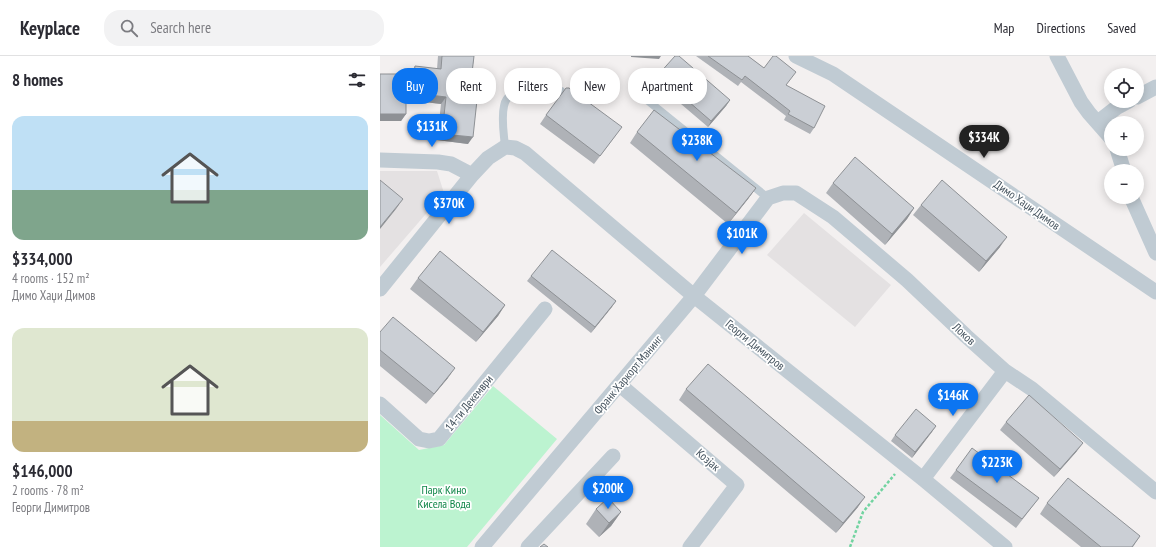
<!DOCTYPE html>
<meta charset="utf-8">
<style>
body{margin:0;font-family:"PT Sans Narrow",sans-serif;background:#f2f2f3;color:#2b2b33;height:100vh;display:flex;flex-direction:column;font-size:15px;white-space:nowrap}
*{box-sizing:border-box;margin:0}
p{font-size:13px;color:#7c7c81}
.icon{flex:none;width:22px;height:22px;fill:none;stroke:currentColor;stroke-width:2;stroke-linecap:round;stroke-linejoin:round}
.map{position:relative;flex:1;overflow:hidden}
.side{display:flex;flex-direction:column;background:#fff;width:380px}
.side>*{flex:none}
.guide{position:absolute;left:12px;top:12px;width:380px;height:36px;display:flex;gap:8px}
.fabs{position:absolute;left:724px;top:12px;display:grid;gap:8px}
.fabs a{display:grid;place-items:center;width:40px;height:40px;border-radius:50%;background:#fff;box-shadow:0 2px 10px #0003;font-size:20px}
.price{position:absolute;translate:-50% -34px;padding:0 9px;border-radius:14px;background:#0c75f1;color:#fff;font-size:13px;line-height:26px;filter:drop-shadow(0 1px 2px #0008)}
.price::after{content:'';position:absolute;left:50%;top:24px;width:12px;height:9px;margin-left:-6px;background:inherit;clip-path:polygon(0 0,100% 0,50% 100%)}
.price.selected{background:#222;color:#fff}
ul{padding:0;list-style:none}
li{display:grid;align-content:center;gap:8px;height:212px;padding:0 12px}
li span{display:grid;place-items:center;height:124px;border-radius:12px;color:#555}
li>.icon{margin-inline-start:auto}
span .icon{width:72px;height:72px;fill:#fffc;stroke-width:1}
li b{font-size:17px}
h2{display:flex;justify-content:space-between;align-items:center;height:48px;padding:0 12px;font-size:17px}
.chip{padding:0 14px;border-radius:16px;background:#fff;box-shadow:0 2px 10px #0003;font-size:14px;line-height:36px}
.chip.selected{background:#0c75f1;color:#fff}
header{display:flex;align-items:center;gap:24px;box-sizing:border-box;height:56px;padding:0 20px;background:#fff;border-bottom:1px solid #e1e1e2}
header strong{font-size:19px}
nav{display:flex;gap:22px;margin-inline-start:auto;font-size:14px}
.search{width:280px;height:36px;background:#f2f2f3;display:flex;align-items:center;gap:10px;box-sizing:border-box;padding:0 14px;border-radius:16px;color:#7c7c81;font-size:15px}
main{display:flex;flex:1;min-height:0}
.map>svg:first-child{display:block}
.education{fill:#e4e1e2}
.green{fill:#bcf3d0}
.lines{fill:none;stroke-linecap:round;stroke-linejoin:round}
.path{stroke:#71d3a0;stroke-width:2.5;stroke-dasharray:3 2;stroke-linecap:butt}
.service{stroke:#c0cbd3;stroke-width:8}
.minor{stroke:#c0cbd3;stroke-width:15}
.wall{fill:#afb2b7}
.shaded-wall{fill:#8e9195}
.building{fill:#cbcfd5;stroke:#8e9195}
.labels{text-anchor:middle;stroke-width:3.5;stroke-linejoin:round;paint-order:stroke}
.street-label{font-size:12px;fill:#46545f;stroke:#fff}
.park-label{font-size:12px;fill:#108749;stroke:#fff}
</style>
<header>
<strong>Keyplace</strong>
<div class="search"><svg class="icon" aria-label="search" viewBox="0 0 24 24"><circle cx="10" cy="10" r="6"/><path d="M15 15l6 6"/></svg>Search here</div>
<nav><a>Map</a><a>Directions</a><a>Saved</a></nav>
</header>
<main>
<section class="side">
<h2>8 homes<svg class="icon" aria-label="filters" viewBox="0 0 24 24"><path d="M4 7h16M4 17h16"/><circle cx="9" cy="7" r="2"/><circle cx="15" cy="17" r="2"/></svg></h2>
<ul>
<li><span style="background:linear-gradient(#bfe0f5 60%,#7fa58c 0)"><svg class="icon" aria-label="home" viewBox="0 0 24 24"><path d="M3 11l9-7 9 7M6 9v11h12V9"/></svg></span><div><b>$334,000</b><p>4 rooms · 152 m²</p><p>Димо Хаџи Димов</p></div></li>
<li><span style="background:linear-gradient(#dfe7d0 75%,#c2b280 0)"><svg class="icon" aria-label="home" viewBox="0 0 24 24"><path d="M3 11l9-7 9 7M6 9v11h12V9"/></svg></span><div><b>$146,000</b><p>2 rooms · 78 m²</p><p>Георги Димитров</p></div></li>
</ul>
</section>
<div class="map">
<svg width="776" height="491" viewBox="0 0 776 491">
<rect width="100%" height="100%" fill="#f3f0f0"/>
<path class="education" d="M0 115H57L64 137 0 211Z
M424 157 511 229 475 271 387 199Z"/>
<path class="green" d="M113 330 177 383 87 491H0V359L39 394 64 389Z"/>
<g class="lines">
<path class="path" d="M470 491 483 456 515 418"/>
<path class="service" d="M262 40 388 142
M125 91C124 78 121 63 124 50 128 28 164 34 181 35"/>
<path class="minor" d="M416 0 453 18 776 236
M677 0 701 46 709 57 731 82
M757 41 776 31
M718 66 736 52 749 45
M737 93 744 115
M0 104 58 106 71 108 92 119
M751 141 776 197
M0 233 92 119 108 102 125 91 135 92 145 97 314 240 543 423 625 491
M240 329 357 429 310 491
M0 348 39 383 49 385 59 383 165 253
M543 423 625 315
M102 491 314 240 388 142 403 137H416L453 161 527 224 586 280 625 315 652 333 776 436
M148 491 233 400"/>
</g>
<path class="wall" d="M58 0H94L92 17 97 48 88 88 57 84 61 48 26 44V58L21 65H0V18H30L35 10 57 13Z
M316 0H368L406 29 434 72 430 78 404 64 406 60 361 26 358 30Z
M278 19 350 44 346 50 328 71 274 25Z
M166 59 236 79 214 108 160 68Z
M257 76 376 132 368 143 348 168 250 87Z
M453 127 534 152 527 163 505 189 446 137Z
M541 149 620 191 599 216 533 159Z
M151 220 236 245 211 277 147 225Z
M38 222 125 249 118 260 96 286 30 233Z
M0 276 68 322 46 348 0 310Z
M306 333 478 451 456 477 299 344Z
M626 366 697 395 674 421 620 374Z
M556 370 532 402 511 385 515 379Z
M576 414 659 442 636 472 570 422Z
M667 447 760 480 753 491H701L660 458Z
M216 453 241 456 231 470 219 481 206 468Z"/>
<path class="shaded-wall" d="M251 0H281L279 3 251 1Z
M26 36 66 41 61 48 21 43Z
M350 44 346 50 328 71 331 65Z
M0 58H26L21 65H0Z
M62 78 93 81 88 88 57 84Z
M376 132 368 143 348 168 356 157Z
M23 143 16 153 0 173V171Z
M534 152 527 163 505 189 512 178Z
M627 181 620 191 599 216 606 205Z
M236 245 232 251 211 277 215 271Z
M125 249 118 260 96 286 103 276Z
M75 312 68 322 46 348 54 338Z
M556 370 552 376 532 402 535 396Z
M703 387 697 395 674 421 680 413Z
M485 441 478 451 456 477 463 467Z
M241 456 231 470 219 481 229 467Z"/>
<path class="building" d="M62 0H94L92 17 102 18 99 44H97L93 81 62 78 66 41 26 36V58H0V18H34L35 10 61 13Z
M295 0H299L350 44 331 65 278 19Z
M328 0H368L384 12 393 0H396L416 16 406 29 445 50 434 72 408 58 410 55 365 20 362 24Z
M186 32H189L242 71 220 100 166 59Z
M274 54 376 132 356 157 257 76Z
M475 101 534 152 512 178 453 127Z
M0 124 23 143 0 171Z
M562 124 627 181 606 205 541 149Z
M172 194 236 245 215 271 151 220Z
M60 195 125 249 103 276 38 222Z
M13 261 75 312 54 338 0 294V276Z
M328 308 485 441 463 467 306 333Z
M649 339 703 387 680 413 626 366Z
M536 353 556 370 535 396 515 379Z
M592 392 659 442 642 463 576 414Z
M688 422 760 480 752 491H721L667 447Z
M228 442 241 456 229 467 216 453Z
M164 488 168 491H160Z"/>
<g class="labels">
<g class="street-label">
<text transform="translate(647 149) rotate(35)" y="4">Димо Хаџи Димов</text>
<text transform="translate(584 278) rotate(43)" y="4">Локов</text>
<text transform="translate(375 289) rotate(39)" y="4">Георги Димитров</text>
<text transform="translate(248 319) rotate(-50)" y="4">Франк Харкорт Манинг</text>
<text transform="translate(89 347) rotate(-51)" y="4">14-ти Декември</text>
<text transform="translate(328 404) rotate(41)" y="4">Козјак</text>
</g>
<g class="park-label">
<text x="64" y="438">Парк Кино<tspan x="64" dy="14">Кисела Вода</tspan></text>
</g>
</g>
</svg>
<div class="fabs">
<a><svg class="icon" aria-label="locate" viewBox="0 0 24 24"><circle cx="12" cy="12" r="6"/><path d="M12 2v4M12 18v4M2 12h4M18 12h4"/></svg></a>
<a>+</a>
<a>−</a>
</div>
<b class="price" style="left:52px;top:92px">$131K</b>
<b class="price selected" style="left:604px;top:103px">$334K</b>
<b class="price" style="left:317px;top:106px">$238K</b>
<b class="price" style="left:69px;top:169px">$370K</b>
<b class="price" style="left:362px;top:199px">$101K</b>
<b class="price" style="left:573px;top:361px">$146K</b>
<b class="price" style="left:617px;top:428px">$223K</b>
<b class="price" style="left:228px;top:454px">$200K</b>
<div class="guide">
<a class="chip selected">Buy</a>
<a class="chip">Rent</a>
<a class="chip">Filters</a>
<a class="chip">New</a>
<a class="chip">Apartment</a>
</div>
</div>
</main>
